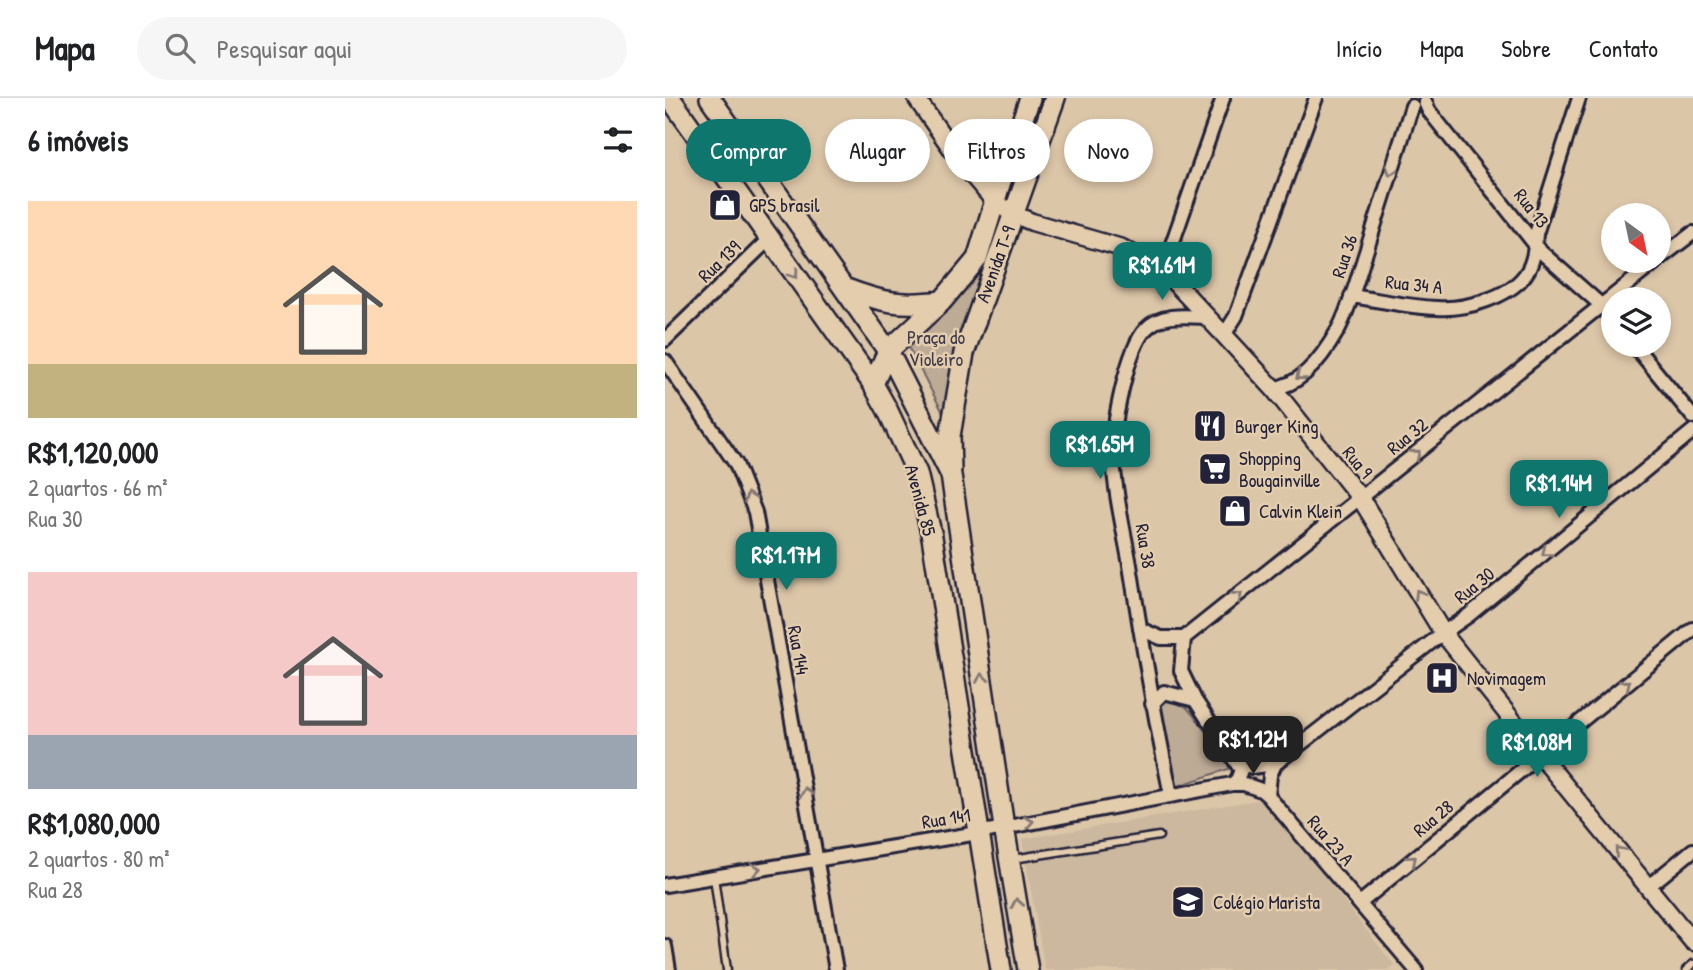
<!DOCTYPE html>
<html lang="pt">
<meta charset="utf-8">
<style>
body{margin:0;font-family:"Patrick Hand",sans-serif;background:#f6f6f6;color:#202124;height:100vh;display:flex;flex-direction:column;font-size:26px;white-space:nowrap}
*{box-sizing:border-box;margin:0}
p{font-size:23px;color:#757577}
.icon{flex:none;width:38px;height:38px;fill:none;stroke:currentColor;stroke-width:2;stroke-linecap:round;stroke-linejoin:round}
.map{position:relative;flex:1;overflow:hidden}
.drawer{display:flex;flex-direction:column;background:#fff;width:665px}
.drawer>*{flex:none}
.banner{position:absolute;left:21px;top:21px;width:665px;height:63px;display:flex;gap:14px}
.needle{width:46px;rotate:147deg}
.buttons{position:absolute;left:936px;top:105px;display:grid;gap:14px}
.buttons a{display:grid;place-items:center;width:70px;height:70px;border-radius:50%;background:#fff;box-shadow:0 4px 10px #0003;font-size:35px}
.price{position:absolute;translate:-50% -60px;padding:0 16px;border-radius:14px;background:#0f766e;color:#fff;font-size:23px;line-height:46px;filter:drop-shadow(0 2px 4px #0008)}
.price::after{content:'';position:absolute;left:50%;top:42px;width:21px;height:16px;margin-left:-10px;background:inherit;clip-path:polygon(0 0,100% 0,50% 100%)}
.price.active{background:#222;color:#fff}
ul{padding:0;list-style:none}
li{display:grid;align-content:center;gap:14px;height:371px;padding:0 28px}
li span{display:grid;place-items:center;height:217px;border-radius:0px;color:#555}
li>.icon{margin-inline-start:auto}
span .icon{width:126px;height:126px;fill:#fffc;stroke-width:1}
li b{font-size:30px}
h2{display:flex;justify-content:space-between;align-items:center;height:84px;padding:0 28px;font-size:30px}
.tag{padding:0 24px;border-radius:32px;background:#fff;box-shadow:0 4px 10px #0003;font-size:24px;line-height:63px}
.tag.active{background:#0f766e;color:#fff}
header{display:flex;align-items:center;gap:42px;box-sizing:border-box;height:98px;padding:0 35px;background:#fff;border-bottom:2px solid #e0e0e0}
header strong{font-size:33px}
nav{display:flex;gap:38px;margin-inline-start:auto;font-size:24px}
.search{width:490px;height:63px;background:#f6f6f6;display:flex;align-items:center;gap:18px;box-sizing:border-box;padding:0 24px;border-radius:38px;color:#757577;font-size:26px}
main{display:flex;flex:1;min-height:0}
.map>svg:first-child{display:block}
.built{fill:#ccb89f}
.green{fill:#beab96;stroke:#706668;stroke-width:2}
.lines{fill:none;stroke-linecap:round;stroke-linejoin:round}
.service-casing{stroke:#22223b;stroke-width:11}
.minor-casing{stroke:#22223b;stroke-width:18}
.tertiary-casing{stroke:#22223b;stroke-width:21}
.primary-casing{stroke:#22223b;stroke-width:24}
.service{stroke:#e4cdad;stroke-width:6}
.minor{stroke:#e4cdad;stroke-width:12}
.tertiary{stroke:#e4cdad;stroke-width:16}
.primary{stroke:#e4cdad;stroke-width:19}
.oneway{stroke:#837874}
.labels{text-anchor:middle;stroke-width:5;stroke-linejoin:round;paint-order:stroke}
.poi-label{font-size:19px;fill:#22223b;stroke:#e4cdad;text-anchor:start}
.street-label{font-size:19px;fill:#22223b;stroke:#e4cdad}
.park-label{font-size:19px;fill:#413d4d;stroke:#e4cdad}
</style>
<header>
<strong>Mapa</strong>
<div class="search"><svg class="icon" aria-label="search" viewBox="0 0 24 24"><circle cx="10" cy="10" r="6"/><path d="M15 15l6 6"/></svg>Pesquisar aqui</div>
<nav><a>Início</a><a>Mapa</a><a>Sobre</a><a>Contato</a></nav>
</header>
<main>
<section class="drawer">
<h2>6 imóveis<svg class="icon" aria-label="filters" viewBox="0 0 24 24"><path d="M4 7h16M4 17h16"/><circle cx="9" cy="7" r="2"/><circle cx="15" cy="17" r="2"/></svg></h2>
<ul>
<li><span style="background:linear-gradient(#ffd9b3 75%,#c2b280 0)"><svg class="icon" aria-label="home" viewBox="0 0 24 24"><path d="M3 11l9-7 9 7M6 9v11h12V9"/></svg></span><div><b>R$1,120,000</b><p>2 quartos · 66 m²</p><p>Rua 30</p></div></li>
<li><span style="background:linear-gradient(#f6c9c9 75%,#9aa5b1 0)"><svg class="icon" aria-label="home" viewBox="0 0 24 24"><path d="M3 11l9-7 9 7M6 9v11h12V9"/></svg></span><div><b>R$1,080,000</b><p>2 quartos · 80 m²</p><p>Rua 28</p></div></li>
</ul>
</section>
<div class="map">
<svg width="1028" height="872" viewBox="0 0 1028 872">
<rect width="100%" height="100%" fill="#dcc6a8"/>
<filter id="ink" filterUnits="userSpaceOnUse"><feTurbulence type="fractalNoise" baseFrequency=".0143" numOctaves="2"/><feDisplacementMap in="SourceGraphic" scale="14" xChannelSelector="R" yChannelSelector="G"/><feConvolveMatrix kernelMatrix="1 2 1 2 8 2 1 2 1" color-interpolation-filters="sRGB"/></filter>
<g filter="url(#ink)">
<path class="built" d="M598 701 729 867 722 872H380L357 741Z"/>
<path class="green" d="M326 138 332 141 283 324 241 245 308 184Z
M502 597 517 604 572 668 510 689 494 603Z"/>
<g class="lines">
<defs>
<path id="service" d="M348 761 494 738
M49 779 62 872
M1021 872 1028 866"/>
<path id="minor" d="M760 4 764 13 876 154 936 207 948 222
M994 161 1028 135
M498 172 558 0
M686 198C715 202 743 209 772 210 799 212 843 200 860 177 869 165 870 150 871 136L914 0
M559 237 571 218 651 0
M0 242 104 141
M969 247 1028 319
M0 263 71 366 90 414 171 872
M608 290C637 288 660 255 673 232 686 207 693 178 702 151 717 104 732 56 747 8
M475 531 496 540H519L992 163
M519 540 516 573 530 602 576 672 572 682 567 686
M487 606 499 594 530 602
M574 666 587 669 610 666 778 535 804 517 1028 333
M506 697C490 621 477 544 465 467 459 433 449 392 448 357 447 330 462 250 481 231 496 215 521 218 541 219
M603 698 605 677 610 666
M0 787 313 735 567 686H579L596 692 603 698 751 872
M984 788 1028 752
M695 805 1028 531
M0 848 4 872"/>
<path id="tertiary" d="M251 0 296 64 330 104 348 116 367 124 457 150 498 172 559 237 608 290 696 401 778 535 875 657 1028 844"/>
<path id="primary" d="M5 0 208 286 222 311 252 375 267 439 336 872
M45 0 223 253 286 377 339 729 363 872
M296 64 323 61 347 50
M179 190C218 205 236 208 277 203
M208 286 223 253 277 203 312 161 336 83 365 0
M286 372 285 338 299 255 390 0"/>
</defs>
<use href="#service" class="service-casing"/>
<use href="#minor" class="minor-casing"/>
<use href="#tertiary" class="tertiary-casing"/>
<use href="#primary" class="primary-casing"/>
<use href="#service" class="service"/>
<use href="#minor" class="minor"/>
<use href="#tertiary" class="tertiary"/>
<use href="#primary" class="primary"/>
</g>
<defs><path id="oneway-chevron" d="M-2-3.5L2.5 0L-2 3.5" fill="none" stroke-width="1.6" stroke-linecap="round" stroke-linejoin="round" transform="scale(1.75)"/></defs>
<g class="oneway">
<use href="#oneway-chevron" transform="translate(726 73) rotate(108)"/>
<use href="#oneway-chevron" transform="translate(129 176) rotate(54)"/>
<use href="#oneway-chevron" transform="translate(635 278) rotate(142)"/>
<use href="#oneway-chevron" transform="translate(751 356) rotate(-39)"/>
<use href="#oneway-chevron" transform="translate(84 399) rotate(-111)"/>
<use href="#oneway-chevron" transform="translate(881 454) rotate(141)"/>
<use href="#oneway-chevron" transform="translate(754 496) rotate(-121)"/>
<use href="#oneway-chevron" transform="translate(573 498) rotate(-38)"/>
<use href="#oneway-chevron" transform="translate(317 580) rotate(-99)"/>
<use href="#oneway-chevron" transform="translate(961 586) rotate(-39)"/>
<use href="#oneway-chevron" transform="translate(141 694) rotate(-100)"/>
<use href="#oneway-chevron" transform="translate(364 724) rotate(-11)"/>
<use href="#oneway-chevron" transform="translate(954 753) rotate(-130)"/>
<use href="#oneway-chevron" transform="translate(747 762) rotate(-40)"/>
<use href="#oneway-chevron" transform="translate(91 771) rotate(-10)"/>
<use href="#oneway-chevron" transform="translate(352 805) rotate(-100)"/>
</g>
</g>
<defs>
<symbol id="shop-square" viewBox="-11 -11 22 22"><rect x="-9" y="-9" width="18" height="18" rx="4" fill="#22223b" stroke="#e4cdad"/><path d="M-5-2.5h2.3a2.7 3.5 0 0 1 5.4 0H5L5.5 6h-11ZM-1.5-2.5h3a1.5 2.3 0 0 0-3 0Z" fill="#fff"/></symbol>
<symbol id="restaurant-square" viewBox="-11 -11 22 22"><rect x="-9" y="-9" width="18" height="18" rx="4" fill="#22223b" stroke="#e4cdad"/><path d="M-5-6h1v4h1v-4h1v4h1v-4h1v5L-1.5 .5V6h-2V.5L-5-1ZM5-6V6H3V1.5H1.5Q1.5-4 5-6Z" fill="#fff"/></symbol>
<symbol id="supermarket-square" viewBox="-11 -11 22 22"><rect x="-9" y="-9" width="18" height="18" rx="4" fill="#22223b" stroke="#e4cdad"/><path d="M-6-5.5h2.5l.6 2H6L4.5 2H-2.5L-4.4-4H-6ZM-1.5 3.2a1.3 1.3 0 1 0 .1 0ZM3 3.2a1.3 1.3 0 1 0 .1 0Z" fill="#fff"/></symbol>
<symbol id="hospital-square" viewBox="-11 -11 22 22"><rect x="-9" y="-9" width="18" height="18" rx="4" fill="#22223b" stroke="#e4cdad"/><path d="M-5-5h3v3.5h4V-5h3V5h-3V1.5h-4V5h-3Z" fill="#fff"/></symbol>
<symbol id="school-square" viewBox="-11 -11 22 22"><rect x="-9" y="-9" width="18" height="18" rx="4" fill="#22223b" stroke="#e4cdad"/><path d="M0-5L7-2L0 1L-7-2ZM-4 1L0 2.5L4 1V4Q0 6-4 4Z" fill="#fff"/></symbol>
</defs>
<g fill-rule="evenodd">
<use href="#shop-square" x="41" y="88" width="38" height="38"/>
<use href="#restaurant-square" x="526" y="309" width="38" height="38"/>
<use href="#supermarket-square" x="531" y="352" width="38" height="38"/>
<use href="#shop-square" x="551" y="394" width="38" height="38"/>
<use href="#hospital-square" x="758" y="561" width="38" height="38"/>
<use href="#school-square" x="504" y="785" width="38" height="38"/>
</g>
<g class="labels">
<g class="poi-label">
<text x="84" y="114">GPS brasil</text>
<text x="570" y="335">Burger King</text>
<text x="574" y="367">Shopping<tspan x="574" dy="22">Bougainville</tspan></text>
<text x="594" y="420">Calvin Klein</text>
<text x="802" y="587">Novimagem</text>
<text x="548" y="811">Colégio Marista</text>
</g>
<g class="street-label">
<text transform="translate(867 110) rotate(52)" y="7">Rua 13</text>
<text transform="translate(679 158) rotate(-72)" y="7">Rua 36</text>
<text transform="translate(54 163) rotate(-44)" y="7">Rua 139</text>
<text transform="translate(330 166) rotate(-70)" y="7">Avenida T-9</text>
<text transform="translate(749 186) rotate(6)" y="7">Rua 34 A</text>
<text transform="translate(742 338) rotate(-39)" y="7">Rua 32</text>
<text transform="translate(693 364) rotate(51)" y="7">Rua 9</text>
<text transform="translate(256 402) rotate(75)" y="7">Avenida 85</text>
<text transform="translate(481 448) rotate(81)" y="7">Rua 38</text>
<text transform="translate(809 487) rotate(-39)" y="7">Rua 30</text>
<text transform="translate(134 552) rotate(80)" y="7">Rua 144</text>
<text transform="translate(281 720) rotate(-9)" y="7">Rua 141</text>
<text transform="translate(768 720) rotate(-40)" y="7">Rua 28</text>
<text transform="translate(666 742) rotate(49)" y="7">Rua 23 A</text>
</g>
<g class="park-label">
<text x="271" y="246">Praça do<tspan x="271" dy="22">Violeiro</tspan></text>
</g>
</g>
</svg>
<div class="buttons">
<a><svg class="needle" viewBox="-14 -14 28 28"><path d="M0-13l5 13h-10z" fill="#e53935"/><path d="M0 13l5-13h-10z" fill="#757577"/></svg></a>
<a><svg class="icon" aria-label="layers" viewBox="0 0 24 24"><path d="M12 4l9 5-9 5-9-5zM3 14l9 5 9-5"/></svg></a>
</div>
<b class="price" style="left:497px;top:204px">R$1.61M</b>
<b class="price" style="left:435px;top:383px">R$1.65M</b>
<b class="price" style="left:894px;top:422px">R$1.14M</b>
<b class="price" style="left:121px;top:494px">R$1.17M</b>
<b class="price active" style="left:588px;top:678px">R$1.12M</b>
<b class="price" style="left:872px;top:681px">R$1.08M</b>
<div class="banner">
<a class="tag active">Comprar</a>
<a class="tag">Alugar</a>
<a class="tag">Filtros</a>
<a class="tag">Novo</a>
</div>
</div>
</main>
